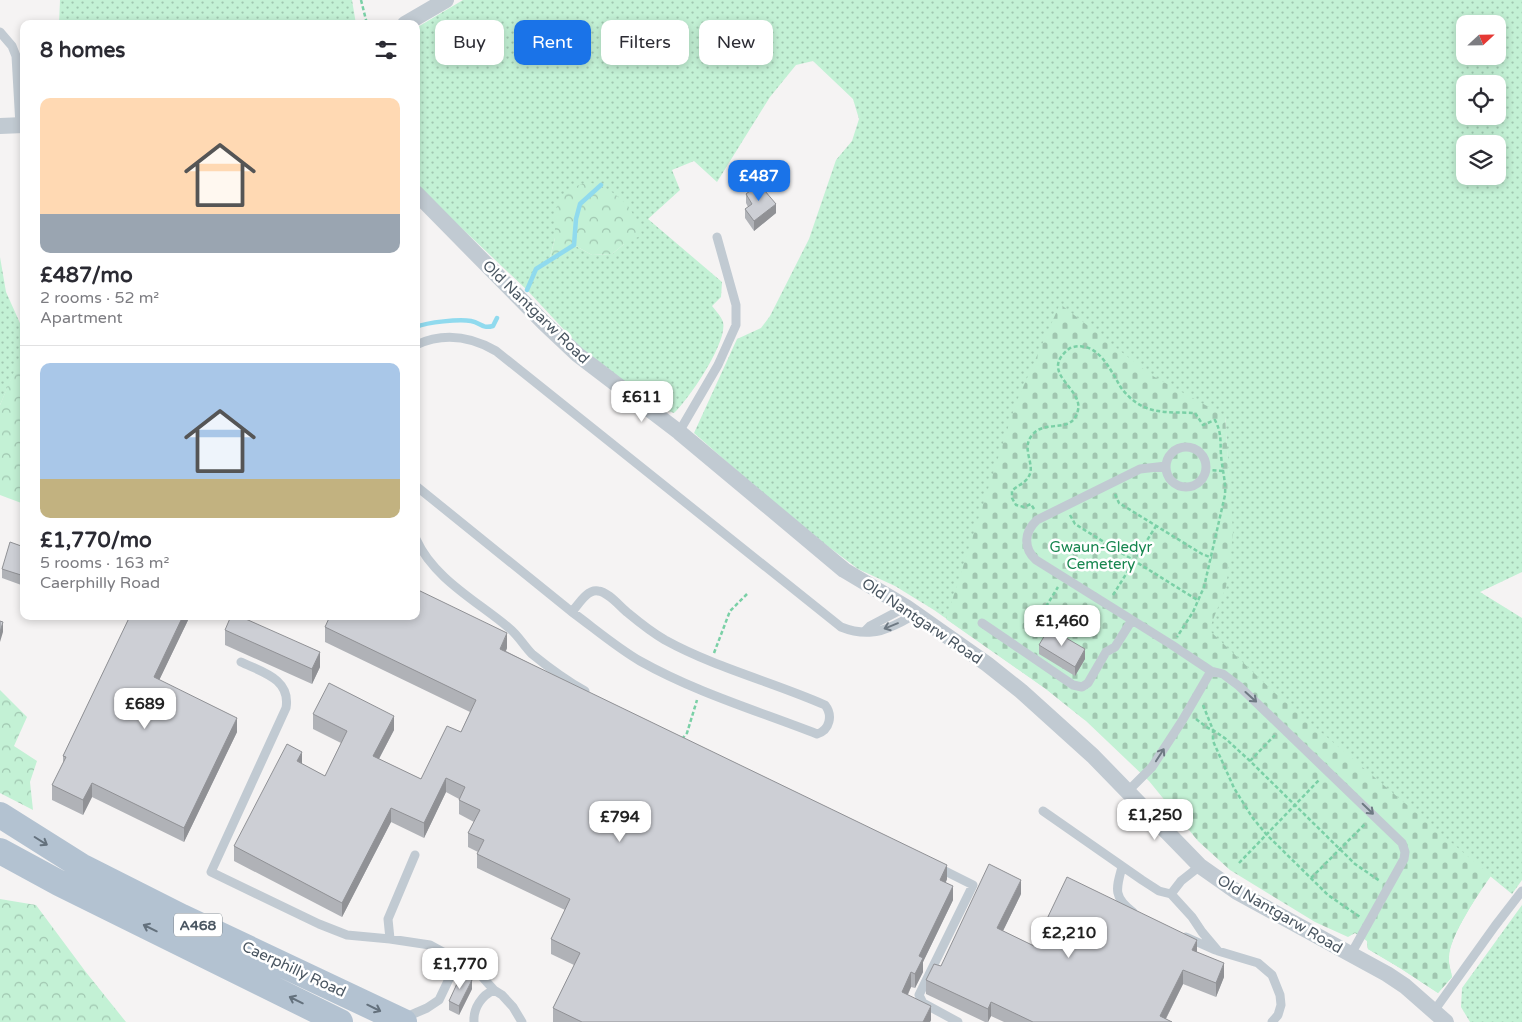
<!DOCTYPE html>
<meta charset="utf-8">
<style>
body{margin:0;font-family:"Varela Round",sans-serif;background:#f7f7f7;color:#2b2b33;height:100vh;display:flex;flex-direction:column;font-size:19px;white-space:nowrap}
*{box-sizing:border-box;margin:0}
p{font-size:16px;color:#7c7c81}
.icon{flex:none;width:28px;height:28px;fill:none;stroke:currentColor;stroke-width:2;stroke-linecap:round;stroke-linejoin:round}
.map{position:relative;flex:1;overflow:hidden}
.sheet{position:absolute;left:20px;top:20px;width:400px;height:600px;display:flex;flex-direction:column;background:#fff;border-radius:10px;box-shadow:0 2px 8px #0003}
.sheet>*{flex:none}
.hud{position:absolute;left:435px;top:20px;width:475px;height:45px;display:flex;gap:10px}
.needle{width:32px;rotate:68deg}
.controls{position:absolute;left:1456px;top:15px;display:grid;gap:10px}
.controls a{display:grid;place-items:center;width:50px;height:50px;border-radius:10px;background:#fff;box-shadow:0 2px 8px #0003;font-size:25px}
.price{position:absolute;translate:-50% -42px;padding:0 11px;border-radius:10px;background:#fff;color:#222;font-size:16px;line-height:32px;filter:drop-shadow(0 1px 2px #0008)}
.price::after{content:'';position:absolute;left:50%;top:30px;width:15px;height:11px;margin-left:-8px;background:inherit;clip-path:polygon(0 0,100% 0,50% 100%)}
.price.current{background:#1a73e8;color:#fff}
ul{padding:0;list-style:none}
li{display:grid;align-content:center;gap:10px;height:265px;padding:0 20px}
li+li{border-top:1px solid #e1e1e2}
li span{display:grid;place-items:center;height:155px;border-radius:10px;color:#555}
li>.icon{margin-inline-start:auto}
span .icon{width:90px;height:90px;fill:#fffc;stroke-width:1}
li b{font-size:21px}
h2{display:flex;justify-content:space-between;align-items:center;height:60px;padding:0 20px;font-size:21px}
.pill{padding:0 18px;border-radius:10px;background:#fff;box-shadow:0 2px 8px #0003;font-size:18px;line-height:45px}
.pill.current{background:#1a73e8;color:#fff}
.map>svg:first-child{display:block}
.grass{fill:url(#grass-dots);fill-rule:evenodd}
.forest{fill:url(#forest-crowns)}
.cemetery{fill:url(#cemetery-stones)}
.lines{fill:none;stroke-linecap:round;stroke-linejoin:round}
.stream{stroke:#90daee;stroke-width:4.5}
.path{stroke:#7ad0a6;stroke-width:2.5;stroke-dasharray:4 2.5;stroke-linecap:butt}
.service{stroke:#c1cad2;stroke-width:9}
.minor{stroke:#c1cad2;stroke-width:16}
.primary{stroke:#b3c2d1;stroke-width:26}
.wall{fill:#b0b2b7}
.shaded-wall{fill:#909195}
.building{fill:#cdcfd5;stroke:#909195}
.oneway{stroke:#6e7983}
.oneway2{stroke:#64717d}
.labels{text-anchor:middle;stroke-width:5;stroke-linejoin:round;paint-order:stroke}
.shield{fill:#fff;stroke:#808990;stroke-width:1}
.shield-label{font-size:14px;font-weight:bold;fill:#4a5661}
.street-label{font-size:15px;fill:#4a5661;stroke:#fff}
.park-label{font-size:15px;fill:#17864f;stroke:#fff}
</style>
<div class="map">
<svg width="1522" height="1022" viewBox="0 0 1522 1022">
<defs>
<pattern id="grass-dots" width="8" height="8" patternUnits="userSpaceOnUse" patternTransform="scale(1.25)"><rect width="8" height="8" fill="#c3f1d5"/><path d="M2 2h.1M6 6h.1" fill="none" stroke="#a0c6b0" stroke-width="1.8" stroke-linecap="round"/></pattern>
<pattern id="forest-crowns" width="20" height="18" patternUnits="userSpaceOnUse" patternTransform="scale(1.25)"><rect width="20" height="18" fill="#c3f1d5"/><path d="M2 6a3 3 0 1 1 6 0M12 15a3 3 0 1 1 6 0" fill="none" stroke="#a0c6b0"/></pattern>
<pattern id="cemetery-stones" width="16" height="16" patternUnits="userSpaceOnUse" patternTransform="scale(1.25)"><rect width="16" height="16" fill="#c3f1d5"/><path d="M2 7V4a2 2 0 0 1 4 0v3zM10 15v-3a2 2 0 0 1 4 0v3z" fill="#a0c6b0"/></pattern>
</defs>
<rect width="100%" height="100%" fill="#f5f3f3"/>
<path class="grass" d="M60 0H352L356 24H59Z
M463 0H1522V572L1480 592 1522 618V880L1512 894 1490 876C1479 893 1449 937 1449 957 1448 963 1451 971 1452 977L1438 993 1400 968 1368 949 1367 941 1204 656 1230 498 1225 416 1034 665 1086 721 1046 689 934 610 895 586 858 569 813 535 753 485 694 433 737 339 761 328 770 316 809 239 836 160 852 141 859 119 853 99 813 61 796 65 770 97 717 182 694 161 672 170 680 190 648 219 722 282 721 297 712 306C715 310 721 316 723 322 728 342 689 399 674 413L663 409 626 385 581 348 527 290 416 185V28ZM1465 24H1498V56H1465ZM1465 84H1498V116H1465ZM1465 144H1498V176H1465ZM555 238 624 244 612 254 592 255 574 245 549 261Z
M0 257 6 292 24 332 22 355 0 405Z
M1522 905V1022H1470L1461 1007 1462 988Z"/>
<path class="forest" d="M588 182C616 189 634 207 642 235L624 244 612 254 592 255 574 245 549 262 555 238V211L561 199 571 188Z
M24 348V504L0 495V405Z
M0 690 27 717 14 746 37 761 30 782 33 810 0 793Z
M0 899 36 905 85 971 126 1022H0Z"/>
<path class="cemetery" d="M1060 304 1151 375 1225 416 1233 533 1226 587 1209 630 1276 694 1491 876C1479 893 1449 937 1449 957 1448 963 1451 971 1452 977L1438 993 1400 968 1368 949 1367 941 1355 933 1348 937 1315 922 1230 870 1198 841 1149 781 1086 721 1046 689 946 619 1016 403Z"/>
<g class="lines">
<path class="stream" d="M527 290 536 269 574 245 576 219 580 204 601 185
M416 327C428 322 459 319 471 321 481 323 482 329 493 326L497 318"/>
<path class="path" d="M361 0 367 24
M1206 470 1224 471
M1115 494 1119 503 1202 554 1212 558
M1034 509 1031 504 1024 507 1016 505 1012 498V491C1016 486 1026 483 1029 476 1036 464 1019 447 1034 433 1047 420 1073 434 1078 410 1083 387 1037 373 1070 348 1096 339 1109 367 1120 386 1125 394 1134 402 1142 406 1157 414 1179 412 1195 413L1203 425 1215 420C1222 434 1220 440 1221 455 1222 469 1226 481 1225 495L1204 587 1193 612 1177 637
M1070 515 1075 524 1199 601
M1113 595 1156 526
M1048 634 1034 626 1058 587
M714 653 730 611 747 594
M1203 705 1213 730 1226 739 1250 761 1355 864 1380 881
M1196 719 1208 728 1213 730V741L1234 788 1252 817 1266 834 1328 895 1360 917
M682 739 687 733 697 700
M1250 761 1275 735
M1239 863 1320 779
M1311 878 1366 823"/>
<path class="service" d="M0 32 12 46 16 56 20 125
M416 345C444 332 470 336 496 351L841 627C851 631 861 633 872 632 883 632 907 620 915 613
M679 432 718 365 736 325V305L717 237
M1166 467a20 20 0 1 1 40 0a20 20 0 1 1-40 0Z
M1166 466 1140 469 1037 520C1024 532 1023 548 1036 560L1172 645 1211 671 1223 674 1239 686 1402 843 1405 852 1404 859 1351 954
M416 486 572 612C578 605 587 589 598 591 609 592 620 607 628 613 640 623 653 633 665 640 716 668 773 682 825 705 833 715 830 730 817 734 758 711 695 692 640 661 616 647 594 628 572 612
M416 539C434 579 477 601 509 628 518 635 524 646 532 654 548 667 567 681 585 691
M982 623 1073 685 1082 687 1088 683 1106 652 1115 647 1132 620
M865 631 870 626 906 607
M241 662C262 672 291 679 286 708L211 872 319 924 347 935 390 939 430 945 476 970 494 990 502 995 513 1007 522 1022
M1128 791 1152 767 1182 721 1211 671
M1043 811 1142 880 1159 891 1171 894
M1200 866 1181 881 1171 894 1192 917 1202 932 1218 951 1258 963 1272 975 1280 995 1281 1005 1278 1015 1272 1022
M937 867 973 885 919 995 923 1003 958 1022
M1122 867C1116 889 1113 897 1133 912
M1186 937 1215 950
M390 939 388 919 415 855
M1434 1011 1495 926 1522 891
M404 1018 427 1008 439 1000 458 960
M474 1022C473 1008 482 995 494 990"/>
<path class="minor" d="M405 24 446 0
M0 126 24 125
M416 193 544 323 578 355 679 432 844 570 906 607 987 664 1021 691 1093 756 1200 866 1237 892 1387 974 1405 986 1446 1022"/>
<path class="primary" d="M0 815 81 866 182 917 404 1022
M0 851 59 883 340 1022"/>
</g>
<path class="wall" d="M746 194 776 213 754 231 745 218V209L748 207 746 203Z
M24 547V586L2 578V569Z
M130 616H190L159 680 237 732 184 842 92 797 83 815 52 800V785L63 763V756Z
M325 627 507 648 506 651 947 879 946 882 953 900 923 962V972L915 988 911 987 908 995 931 1020 930 1022H553V1008L574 965 551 954V939L565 910 477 868V854L478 852 468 847V833L474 822 459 814V799L446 792 424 838 391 822 342 917 234 861V846L302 764 325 776 341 743 313 729V714L394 730 379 759 421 779 461 732 470 712 325 642Z
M225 630 320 667 312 684 225 645Z
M1039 645 1085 659 1075 676 1039 654Z
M1021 894 1003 931 1034 946 1197 952 1224 977 1216 997 1183 984 1166 1019 1172 1022H1004L991 1016 988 1022H985L926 994V980Z
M472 989 459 1015 449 1010V1001Z"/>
<path class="shaded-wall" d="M776 204V213L754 231V221Z
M183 616H190L154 691V677Z
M3 622V632L0 642V632Z
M507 633V648L500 663V649Z
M1085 649V659L1075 676V667Z
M320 652V667L312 684V669Z
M394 716V730L373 770V756Z
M237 718V732L184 842V828Z
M302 752V767L297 761Z
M446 778V792L424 838V823Z
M92 783V797L83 815V800Z
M391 808V822L342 917V903Z
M947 865V879L940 894V880Z
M1021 880V894L997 943V928Z
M953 886V900L923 962V972L915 988V974L919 956Z
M1197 940V954L1192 950Z
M1224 963V977L1216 997V983Z
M1183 970V984L1164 1022 1160 1016Z
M911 972V987L902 1006V992Z
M472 980V989L459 1015V1006Z
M991 1002V1016L988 1022V1009Z
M931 1006V1020L930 1022H923Z"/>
<path class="building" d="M759 184 776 204 754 221 745 209 752 204 746 194Z
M10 542 24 547V576L2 569Z
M416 589 507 633 500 649 947 865 940 880 953 886 919 956 923 958 915 974 911 972 902 992 931 1006 923 1022H582L553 1008 580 953 551 939 570 899 477 854 484 840 468 833 480 810 459 800 465 787 446 778 424 823 391 808 342 903 234 846 287 744 302 752 297 761 325 776 347 731 313 714 329 683 394 716 373 756 421 779 447 726 461 732 476 700 325 627 330 616H416Z
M130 616H183L154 677 237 718 184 828 92 783 83 800 52 785 66 757 63 756Z
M231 616H239L320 652 312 669 225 630Z
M0 621 3 622 0 632Z
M1049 628 1085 649 1075 667 1039 645Z
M989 864 1021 880 997 928 1034 946 1067 877 1197 940 1192 950 1224 963 1216 983 1183 970 1160 1016 1172 1022H1033L991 1002 988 1009 926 980 934 964 941 966Z
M461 975 472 980 459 1006 449 1001Z"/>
<defs><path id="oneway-shaft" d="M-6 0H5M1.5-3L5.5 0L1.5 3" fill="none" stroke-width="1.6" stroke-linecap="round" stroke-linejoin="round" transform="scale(1.25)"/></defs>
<g class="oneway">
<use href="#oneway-shaft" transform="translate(891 626) rotate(158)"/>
<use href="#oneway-shaft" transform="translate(1251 697) rotate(42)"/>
<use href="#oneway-shaft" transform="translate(1160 755) rotate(-57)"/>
<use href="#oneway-shaft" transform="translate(1368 809) rotate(44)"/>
</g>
<g class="oneway2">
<use href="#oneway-shaft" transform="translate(41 841) rotate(32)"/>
<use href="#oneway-shaft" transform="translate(150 928) rotate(-154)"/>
<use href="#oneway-shaft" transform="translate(296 1000) rotate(-154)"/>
<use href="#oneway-shaft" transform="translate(374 1008) rotate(26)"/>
</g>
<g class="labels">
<rect class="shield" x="174" y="913.5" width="48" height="23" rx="4"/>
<g class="shield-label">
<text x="198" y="930">A468</text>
</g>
<g class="street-label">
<text transform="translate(536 312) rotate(44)" y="5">Old Nantgarw Road</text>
<text transform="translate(922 621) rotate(34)" y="5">Old Nantgarw Road</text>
<text transform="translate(1280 914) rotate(30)" y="5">Old Nantgarw Road</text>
<text transform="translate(294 969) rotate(25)" y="5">Caerphilly Road</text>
</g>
<g class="park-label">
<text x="1101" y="552">Gwaun-Gledyr<tspan x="1101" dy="17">Cemetery</tspan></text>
</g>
</g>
</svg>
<div class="controls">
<a><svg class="needle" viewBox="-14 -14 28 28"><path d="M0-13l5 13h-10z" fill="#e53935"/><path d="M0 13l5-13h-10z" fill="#7c7c81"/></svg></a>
<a><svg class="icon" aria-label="locate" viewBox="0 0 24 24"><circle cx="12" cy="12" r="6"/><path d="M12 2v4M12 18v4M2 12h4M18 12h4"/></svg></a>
<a><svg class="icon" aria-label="layers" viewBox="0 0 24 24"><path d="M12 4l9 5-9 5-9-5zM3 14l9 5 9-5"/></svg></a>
</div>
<b class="price current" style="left:759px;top:202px">£487</b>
<b class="price" style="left:642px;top:423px">£611</b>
<b class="price" style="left:1062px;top:647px">£1,460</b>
<b class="price" style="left:145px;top:730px">£689</b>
<b class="price" style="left:1155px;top:841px">£1,250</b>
<b class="price" style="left:620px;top:843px">£794</b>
<b class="price" style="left:1069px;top:959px">£2,210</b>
<b class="price" style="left:460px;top:990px">£1,770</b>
<div class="hud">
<a class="pill">Buy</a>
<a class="pill current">Rent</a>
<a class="pill">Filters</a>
<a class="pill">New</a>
</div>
<section class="sheet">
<h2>8 homes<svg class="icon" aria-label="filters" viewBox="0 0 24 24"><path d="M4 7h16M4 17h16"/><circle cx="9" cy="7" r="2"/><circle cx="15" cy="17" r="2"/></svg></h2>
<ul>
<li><span style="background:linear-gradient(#ffd9b3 75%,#9aa5b1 0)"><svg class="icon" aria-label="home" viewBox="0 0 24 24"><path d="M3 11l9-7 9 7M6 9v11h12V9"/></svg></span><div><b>£487/mo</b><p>2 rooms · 52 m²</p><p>Apartment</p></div></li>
<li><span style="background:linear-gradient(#a9c7e8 75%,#c2b280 0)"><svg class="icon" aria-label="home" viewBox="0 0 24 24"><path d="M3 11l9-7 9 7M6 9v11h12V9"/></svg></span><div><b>£1,770/mo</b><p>5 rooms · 163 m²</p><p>Caerphilly Road</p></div></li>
</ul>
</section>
</div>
